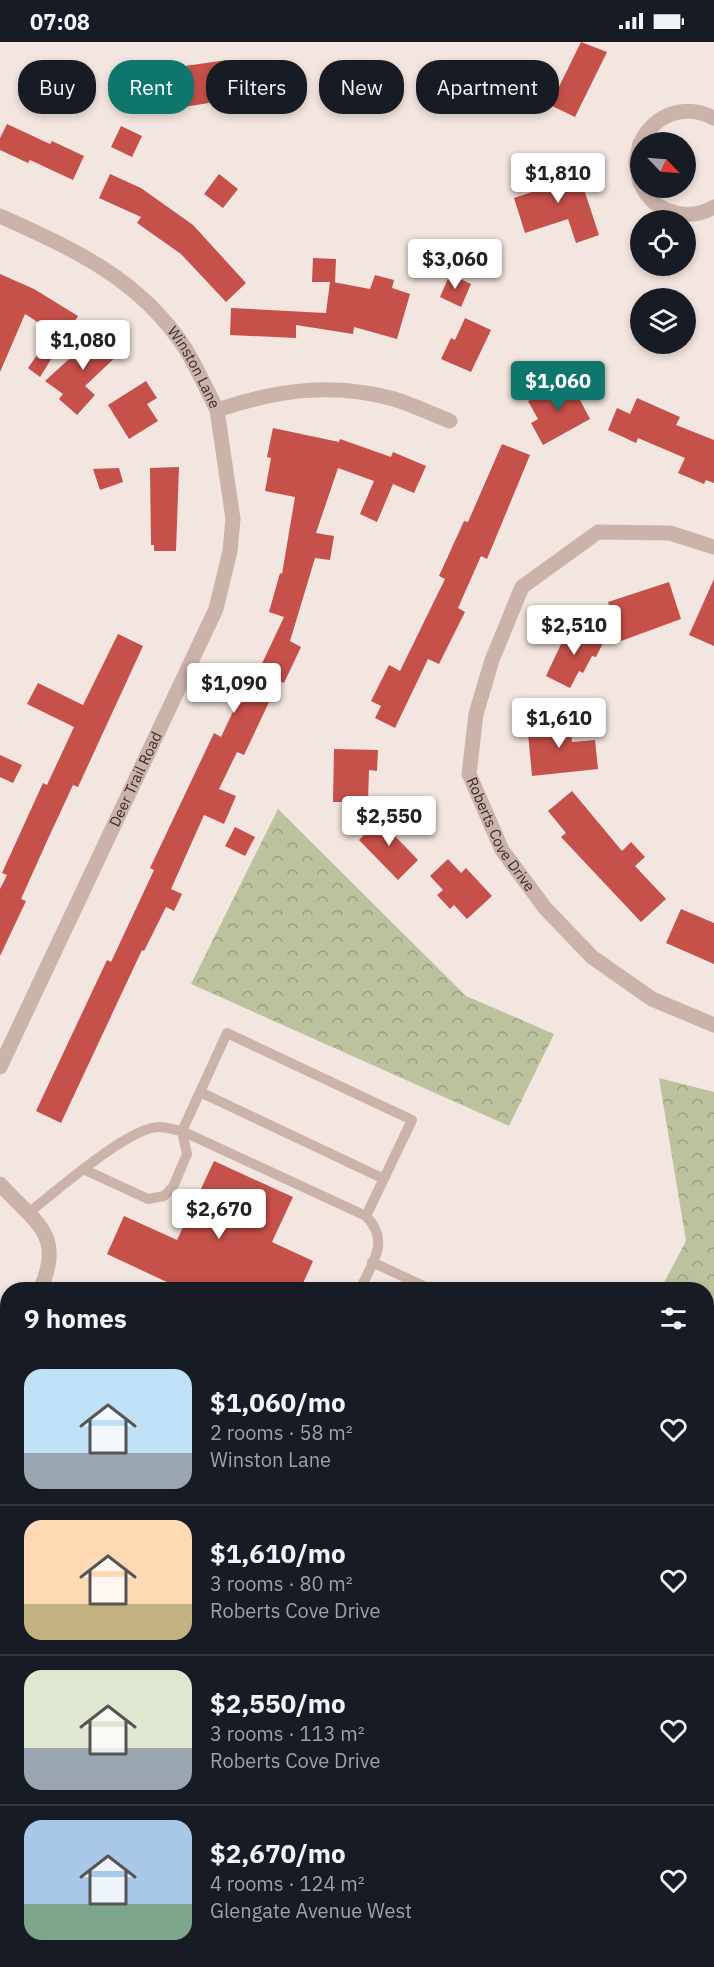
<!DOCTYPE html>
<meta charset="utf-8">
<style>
body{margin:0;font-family:"IBM Plex Sans",sans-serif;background:#20242c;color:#f1f3f6;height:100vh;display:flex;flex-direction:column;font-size:22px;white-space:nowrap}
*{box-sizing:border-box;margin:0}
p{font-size:20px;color:#9ea1a6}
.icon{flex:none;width:33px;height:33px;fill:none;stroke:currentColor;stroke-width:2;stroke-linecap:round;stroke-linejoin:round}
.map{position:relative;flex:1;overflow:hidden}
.sheet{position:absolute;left:0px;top:1240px;width:714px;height:686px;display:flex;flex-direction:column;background:#171b24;border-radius:24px 24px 0 0;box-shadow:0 3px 9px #0003}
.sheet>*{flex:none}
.hud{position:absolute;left:18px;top:18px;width:678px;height:54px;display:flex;gap:12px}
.needle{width:39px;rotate:115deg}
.buttons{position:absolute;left:630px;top:90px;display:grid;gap:12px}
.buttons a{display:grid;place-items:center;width:66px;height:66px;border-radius:50%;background:#171b24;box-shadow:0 3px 9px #0003;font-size:30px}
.price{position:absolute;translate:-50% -51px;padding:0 14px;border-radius:6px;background:#fff;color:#222;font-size:20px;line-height:39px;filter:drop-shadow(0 2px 3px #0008)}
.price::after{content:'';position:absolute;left:50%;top:36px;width:18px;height:14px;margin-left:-9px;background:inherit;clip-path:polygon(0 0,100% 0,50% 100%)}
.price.selected{background:#0f766e;color:#fff}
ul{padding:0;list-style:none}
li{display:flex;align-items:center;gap:18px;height:150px;padding:0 24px}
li+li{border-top:2px solid #363941}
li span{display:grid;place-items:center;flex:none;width:168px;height:120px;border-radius:18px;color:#555}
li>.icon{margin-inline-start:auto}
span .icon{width:72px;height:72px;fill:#fffc;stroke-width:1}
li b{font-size:26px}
h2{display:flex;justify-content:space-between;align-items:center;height:72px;padding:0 24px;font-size:26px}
.chip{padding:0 21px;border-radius:24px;background:#171b24;box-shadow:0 3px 9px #0003;font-size:21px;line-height:54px}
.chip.selected{background:#0f766e;color:#fff}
.status{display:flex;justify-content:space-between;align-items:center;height:42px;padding:0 30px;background:#171b24;direction:ltr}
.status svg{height:16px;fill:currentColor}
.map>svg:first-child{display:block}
.grass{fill:url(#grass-dots)}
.forest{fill:url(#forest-crowns)}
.building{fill:#c6504a}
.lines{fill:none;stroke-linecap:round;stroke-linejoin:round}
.service{stroke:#cbb3aa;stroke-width:10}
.minor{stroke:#cbb3aa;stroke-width:15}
.labels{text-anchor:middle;stroke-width:6;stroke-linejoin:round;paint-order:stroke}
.street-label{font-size:15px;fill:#392c2a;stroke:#faf1eb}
</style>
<div class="status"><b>07:08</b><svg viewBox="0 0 49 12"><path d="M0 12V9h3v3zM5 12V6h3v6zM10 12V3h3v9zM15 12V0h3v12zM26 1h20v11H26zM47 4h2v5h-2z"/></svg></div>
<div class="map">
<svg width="714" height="1925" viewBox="0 0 714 1925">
<defs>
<pattern id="grass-dots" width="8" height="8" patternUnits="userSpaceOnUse" patternTransform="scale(1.5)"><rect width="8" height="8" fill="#bdc29e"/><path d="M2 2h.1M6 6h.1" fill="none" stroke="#9b9e81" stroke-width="1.8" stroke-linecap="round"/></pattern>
<pattern id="forest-crowns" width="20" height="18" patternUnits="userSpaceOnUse" patternTransform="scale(1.5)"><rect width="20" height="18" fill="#bdc29e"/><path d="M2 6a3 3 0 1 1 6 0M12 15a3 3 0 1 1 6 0" fill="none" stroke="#9b9e81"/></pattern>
</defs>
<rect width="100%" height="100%" fill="#f3e5df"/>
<path class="grass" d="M0 1498 8 1502 7 1652 0 1648Z"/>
<path class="forest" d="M278 767 466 954 554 992 509 1084 191 942Z
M659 1036 714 1050V1511L706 1508V1248H660L686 1199Z"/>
<path class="building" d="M581 0 607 10 575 75 550 63Z
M227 18 231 46 208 50 209 61 165 68 161 36 172 34 171 26Z
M7 82 50 102 52 99 84 114 73 138 30 118 28 121 0 108V96Z
M121 84 142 94 132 115 111 105Z
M576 123 599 193 576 201 568 177 525 191 514 156 538 148 534 136Z
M110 132 141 146 193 183 246 241 226 260 181 212 137 181 141 175 99 156Z
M219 132 238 147 223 166 204 152Z
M313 216 336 217 335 241 333 240 370 247 375 233 394 238 392 246 410 252 397 297 354 285 353 292 296 283V296L230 293 231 266 326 271 330 240H312Z
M0 232 34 247 78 274 40 335 28 326 53 290 25 272 0 330Z
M450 232 471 242 461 265 440 255Z
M465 276 491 288 471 330 441 317 451 296 455 298Z
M102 287 122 309 85 344 95 353 77 373 59 357 63 352 45 339Z
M569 337 590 377 543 403 531 381 538 377 528 359Z
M146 339 157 356 147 362 158 379 129 397 108 363Z
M637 356 680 375 676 383 714 398V441L706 438 704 442 678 431 685 416 638 396 636 401 608 388 617 366 630 372Z
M273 386 339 400 340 397 391 415 393 410 426 424 414 451 393 442 377 480 360 472 374 439 338 426 316 491 334 494 330 518 315 516 290 599 301 605 284 641 279 639 244 713 237 710 219 747 236 754 224 782 204 773 171 847 182 852 174 869 166 865 144 909 142 908 61 1081 36 1069 107 918 111 920 154 828 150 826 214 691 221 695 244 646 249 649 284 575 269 570 280 531 282 532 295 455 265 449 271 416 267 415Z
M502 402 530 413 487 517 481 514 458 566 465 570 439 622 428 617 395 686 375 676 381 664 371 659 389 623 400 629 445 537 439 534 464 479 468 480Z
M179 425 176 509H154V503H151L150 426Z
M119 426 123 440 100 448 93 427Z
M714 537V604L689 593Z
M669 540 681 577 621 599 608 560Z
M570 583 604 599 596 615 592 614 583 631 579 629 570 646 546 634Z
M118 592 143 604 78 745 73 743 47 799 21 857 26 859 0 914V847L7 833 2 831 43 741 47 743 74 685 27 662 38 641 83 663Z
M570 676 572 700 595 698 598 727 532 734 527 680Z
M334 707 378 708 377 729 369 728 368 760H333Z
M0 713 22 723 13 741 0 735Z
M572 749 622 809 631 800 645 815 635 824 666 857 641 880 561 795 566 791 548 769Z
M384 772 400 788 394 793 418 818 398 838 359 798Z
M235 785 255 795 245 814 225 804Z
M448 817 461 831 466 826 492 854 467 877 454 863 450 867 437 853 443 848 430 834Z
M681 867 714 881V922L666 901Z
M214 1119 293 1155 272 1200 313 1219 300 1248H168L171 1242 107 1212 124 1174 177 1198Z"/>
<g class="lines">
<path class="service" d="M83 1127 148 1157 164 1154 173 1145 187 1112 182 1089 200 1050
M27 1172C53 1152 128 1085 159 1085 166 1085 175 1088 182 1089L366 1174C391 1200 372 1220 360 1248
M366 1174 412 1078 227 991 200 1050 384 1137
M372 1220 432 1248"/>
<g class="minor">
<path d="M641 100C655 72 685 61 714 76"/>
<path d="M640 101 636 121 640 141"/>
<path d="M643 146C656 171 689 180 714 165"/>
<path id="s1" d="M0 174C73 207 139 236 185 306 197 326 207 348 217 368 277 348 332 340 394 357 413 363 432 372 450 379"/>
<path id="s2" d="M714 505 670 491 598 490 522 545 492 618 476 672 469 732 502 808 545 866 592 915 652 957 714 983"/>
<path id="s3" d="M0 1025 216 567 230 509 233 477 217 368"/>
<path d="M0 1142C36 1182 65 1192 40 1248"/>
<path d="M0 1337 8 1320"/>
<path d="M706 1703 714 1700"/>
<path d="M706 1917 709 1925"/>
<path d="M173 1925 177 1918"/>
<path d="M441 1925V1918"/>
</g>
</g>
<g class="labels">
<g class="street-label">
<text dy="5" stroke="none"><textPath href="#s1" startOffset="252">Winston Lane</textPath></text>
<text dy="5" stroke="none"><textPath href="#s3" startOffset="318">Deer Trail Road</textPath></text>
<text dy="5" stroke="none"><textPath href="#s2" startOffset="476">Roberts Cove Drive</textPath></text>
</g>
</g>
</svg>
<div class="buttons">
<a><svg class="needle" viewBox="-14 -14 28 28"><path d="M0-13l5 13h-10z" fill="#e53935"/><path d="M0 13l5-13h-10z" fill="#9ea1a6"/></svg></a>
<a><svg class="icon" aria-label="locate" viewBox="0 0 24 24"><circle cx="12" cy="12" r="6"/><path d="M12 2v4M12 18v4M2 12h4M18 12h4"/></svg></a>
<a><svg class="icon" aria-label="layers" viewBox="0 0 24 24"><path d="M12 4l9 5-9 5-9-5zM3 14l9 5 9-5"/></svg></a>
</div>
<b class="price" style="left:558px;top:162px">$1,810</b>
<b class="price" style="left:455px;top:248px">$3,060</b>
<b class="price" style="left:83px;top:329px">$1,080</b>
<b class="price selected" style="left:558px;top:370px">$1,060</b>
<b class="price" style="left:574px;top:614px">$2,510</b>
<b class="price" style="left:234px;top:672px">$1,090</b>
<b class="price" style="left:559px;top:707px">$1,610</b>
<b class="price" style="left:389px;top:805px">$2,550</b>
<b class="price" style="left:219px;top:1198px">$2,670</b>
<div class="hud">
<a class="chip">Buy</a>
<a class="chip selected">Rent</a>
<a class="chip">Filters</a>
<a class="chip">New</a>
<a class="chip">Apartment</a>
</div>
<section class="sheet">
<h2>9 homes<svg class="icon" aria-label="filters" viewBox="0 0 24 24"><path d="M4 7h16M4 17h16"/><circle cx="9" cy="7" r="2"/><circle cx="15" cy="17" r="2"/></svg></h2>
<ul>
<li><span style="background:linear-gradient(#bfe0f5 70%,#9aa5b1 0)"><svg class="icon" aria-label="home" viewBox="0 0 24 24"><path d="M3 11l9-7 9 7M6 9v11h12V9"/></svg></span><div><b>$1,060/mo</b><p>2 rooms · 58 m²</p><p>Winston Lane</p></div><svg class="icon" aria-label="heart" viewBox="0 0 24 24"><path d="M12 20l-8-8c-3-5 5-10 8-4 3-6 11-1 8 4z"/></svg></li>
<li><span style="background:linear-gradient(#ffd9b3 70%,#c2b280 0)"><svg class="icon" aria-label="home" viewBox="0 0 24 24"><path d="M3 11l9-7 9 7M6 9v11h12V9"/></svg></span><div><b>$1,610/mo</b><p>3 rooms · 80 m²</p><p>Roberts Cove Drive</p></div><svg class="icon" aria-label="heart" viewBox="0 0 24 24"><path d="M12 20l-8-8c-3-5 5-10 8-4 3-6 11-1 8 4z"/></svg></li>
<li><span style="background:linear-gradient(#dfe7d0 65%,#9aa5b1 0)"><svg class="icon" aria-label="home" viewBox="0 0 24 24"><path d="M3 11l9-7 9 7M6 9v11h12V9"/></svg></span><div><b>$2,550/mo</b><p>3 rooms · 113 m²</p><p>Roberts Cove Drive</p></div><svg class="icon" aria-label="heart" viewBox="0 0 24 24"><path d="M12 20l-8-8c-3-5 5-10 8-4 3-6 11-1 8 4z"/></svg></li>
<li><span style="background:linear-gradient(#a9c7e8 70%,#7fa58c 0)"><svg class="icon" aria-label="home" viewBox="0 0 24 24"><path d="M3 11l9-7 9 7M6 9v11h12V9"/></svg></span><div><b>$2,670/mo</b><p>4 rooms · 124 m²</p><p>Glengate Avenue West</p></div><svg class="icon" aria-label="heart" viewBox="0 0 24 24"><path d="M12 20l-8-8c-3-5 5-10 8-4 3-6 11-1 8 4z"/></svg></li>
</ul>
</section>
</div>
